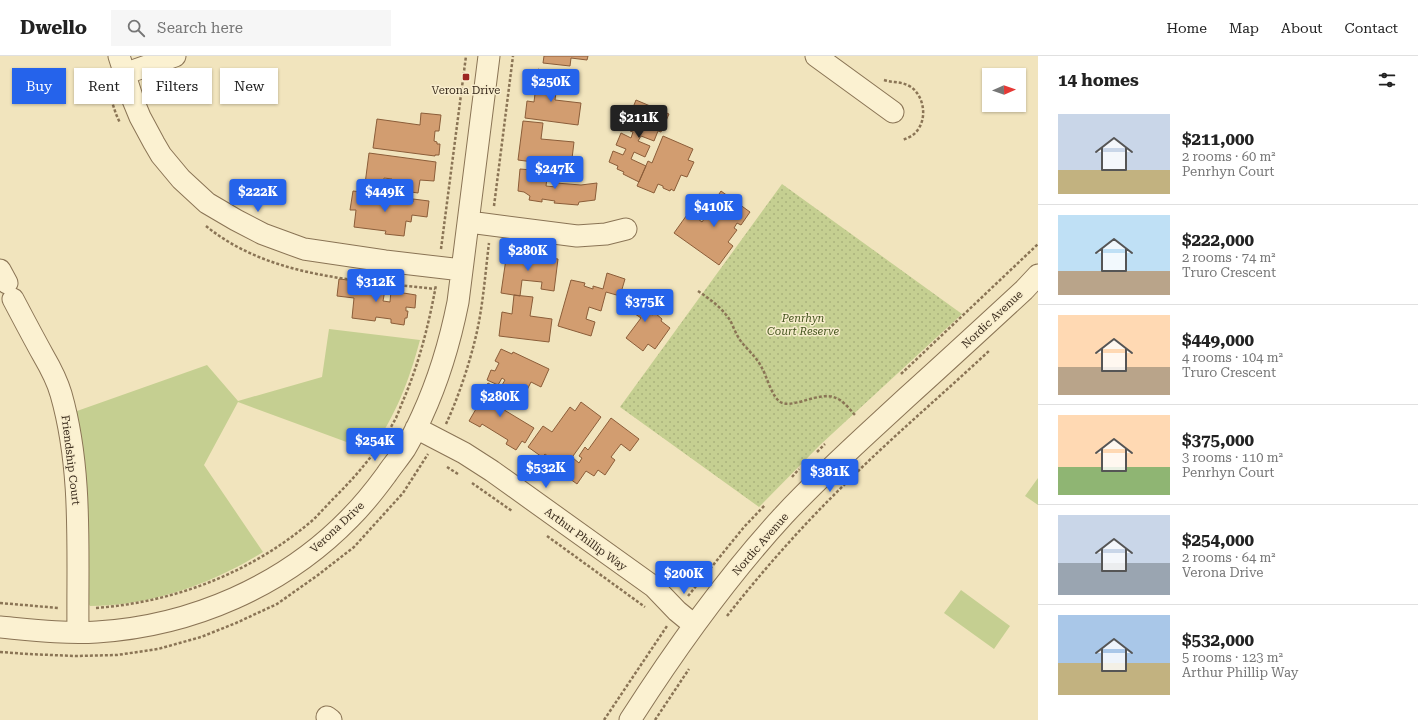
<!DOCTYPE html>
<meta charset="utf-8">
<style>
body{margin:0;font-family:"Roboto Serif",serif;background:#f6f6f6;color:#222;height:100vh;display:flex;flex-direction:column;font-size:15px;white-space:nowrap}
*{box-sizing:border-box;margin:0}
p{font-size:13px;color:#767676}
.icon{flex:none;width:22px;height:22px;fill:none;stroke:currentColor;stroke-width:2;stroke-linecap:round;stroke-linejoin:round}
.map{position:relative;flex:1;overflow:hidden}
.sheet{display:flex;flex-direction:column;background:#fff;width:380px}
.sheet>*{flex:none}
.guide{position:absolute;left:12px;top:12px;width:380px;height:36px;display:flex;gap:8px}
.needle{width:26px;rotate:88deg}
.buttons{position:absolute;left:982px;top:12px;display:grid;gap:8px}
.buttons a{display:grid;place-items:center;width:44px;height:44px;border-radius:0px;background:#fff;box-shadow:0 1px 3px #0004;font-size:20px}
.price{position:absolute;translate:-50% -34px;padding:0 9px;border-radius:4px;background:#2563eb;color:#fff;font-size:13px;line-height:26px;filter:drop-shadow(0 1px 2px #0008)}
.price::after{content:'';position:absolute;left:50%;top:24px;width:12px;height:9px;margin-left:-6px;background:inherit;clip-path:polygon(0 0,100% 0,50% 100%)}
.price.on{background:#222;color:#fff}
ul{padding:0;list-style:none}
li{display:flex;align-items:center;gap:12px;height:100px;padding:0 20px}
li+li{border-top:1px solid #e0e0e0}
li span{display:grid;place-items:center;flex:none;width:112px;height:80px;border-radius:0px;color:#555}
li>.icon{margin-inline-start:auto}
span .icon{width:48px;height:48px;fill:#fffc;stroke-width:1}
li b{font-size:17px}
h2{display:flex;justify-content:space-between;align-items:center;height:48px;padding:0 20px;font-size:17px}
.chip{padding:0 14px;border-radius:0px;background:#fff;box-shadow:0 1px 3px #0004;font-size:14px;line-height:36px}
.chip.on{background:#2563eb;color:#fff}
header{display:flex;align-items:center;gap:24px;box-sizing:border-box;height:56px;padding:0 20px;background:#fff;border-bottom:1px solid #e0e0e0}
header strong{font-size:19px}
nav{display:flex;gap:22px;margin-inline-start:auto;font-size:14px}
.search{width:280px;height:36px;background:#f6f6f6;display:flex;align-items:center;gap:10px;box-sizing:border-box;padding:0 14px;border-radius:0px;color:#767676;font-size:15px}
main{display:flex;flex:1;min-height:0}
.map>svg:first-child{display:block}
.grass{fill:#c5cf91}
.park{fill:url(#park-dots)}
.building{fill:#d29d70;stroke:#8b5d39}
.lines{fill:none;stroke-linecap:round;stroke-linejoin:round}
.minor-casing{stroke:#8a7455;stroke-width:23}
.path{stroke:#8a7455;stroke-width:2.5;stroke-dasharray:3 2;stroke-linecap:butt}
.minor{stroke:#fbf1d1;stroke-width:21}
.poi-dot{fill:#9d2621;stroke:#f8edcd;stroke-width:1.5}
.labels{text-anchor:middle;stroke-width:3;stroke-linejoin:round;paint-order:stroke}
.poi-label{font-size:11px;fill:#382a1b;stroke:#f8edcd}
.park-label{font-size:11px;font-style:italic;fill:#465620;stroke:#f8edcd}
.street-label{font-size:11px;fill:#382a1b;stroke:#f8edcd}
</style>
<header>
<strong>Dwello</strong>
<div class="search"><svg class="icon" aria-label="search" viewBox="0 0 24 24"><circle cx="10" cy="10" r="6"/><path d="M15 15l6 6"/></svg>Search here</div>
<nav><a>Home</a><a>Map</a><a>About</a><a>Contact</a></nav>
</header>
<main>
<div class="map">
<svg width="1038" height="664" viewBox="0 0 1038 664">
<defs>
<pattern id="park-dots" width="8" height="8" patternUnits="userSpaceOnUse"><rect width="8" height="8" fill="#c5cf91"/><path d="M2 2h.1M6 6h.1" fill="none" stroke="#aab27c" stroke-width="1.8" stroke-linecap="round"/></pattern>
</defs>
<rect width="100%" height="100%" fill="#f1e4bd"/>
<path class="grass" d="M329 273 420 284C409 325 396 359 371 395L238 346 204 409 263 496C212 528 150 550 90 550L88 547 77 366V355L207 309 238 345 322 321Z
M1038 422V449L1025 440Z
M961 534 1010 570 994 593 944 557Z"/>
<path class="park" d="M782 128 962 258 820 389 759 451 620 351Z"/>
<path class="building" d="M544 0H588L587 4 571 2 570 10 543 7Z
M538 13 558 21 555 44 581 47 578 69 525 62 527 45 534 46Z
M636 44 669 58 661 76 658 75 654 85 641 80 638 85 650 90 645 101 634 96 631 103 646 110 639 126 623 118 624 116 617 113 618 110 609 106 613 95 623 99 626 93 616 89 621 77 631 82 633 76 630 75 638 57 632 54Z
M421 57 441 59 439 75H435L434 85 437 86V88H440L439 99H435V100L373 92 377 63 420 69Z
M523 65 543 67 541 83 574 86 571 111 518 104Z
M663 80 693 93 688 104 694 106 687 121 681 119 674 135 671 133 670 135 663 132V130L658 128 654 137 637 130 648 105 652 107Z
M369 97 436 106 434 125 420 124 418 137 391 133 392 123 384 122 383 130 365 128Z
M520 113 532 114 531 120 547 122 546 130 556 131V127L581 129 597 127 595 144 579 146 578 149 554 147 555 145 542 143V146L529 144 530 140 524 136 518 135Z
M353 135 379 138 378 141 413 146V143L429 145 427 161 412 159 411 166 406 165 404 180 385 178 386 175 354 171 356 154H350Z
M721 135 750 156 741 169 737 167 734 172 737 174 728 186 733 190 719 209 674 177 689 156 702 166 715 148 713 147Z
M507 196 558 203 554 235 541 233 542 226 522 224 520 240 501 237Z
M607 217 625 223 620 240 606 236 601 255 589 251 586 263 595 266 591 280 558 270 571 224 585 227 584 230 593 233V230L603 233Z
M339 223 359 225 358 231 385 234 383 245 390 246 391 235 416 239 415 252 406 251V255H408L407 262H405L404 269 391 267V263L376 261 375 265 352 262 354 242 337 240Z
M632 234 653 248 648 256 653 259 655 257 662 263 661 265 670 272 655 293 648 288 643 295 626 282 641 262 622 249Z
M514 239 533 241 530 260 552 263 549 286 499 280 502 256 512 258Z
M501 293 512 298 513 296 549 313 541 331 531 326 527 334 520 331 518 337 502 329 505 324 502 322 498 329 487 324 491 314 495 315 499 307 495 305Z
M488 327 504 336 496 349 534 372 525 387 522 385 516 394 506 388 508 384 482 368 480 371 469 365 476 353 474 352 480 343 479 342Z
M581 346 601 361 563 414 552 405 553 404 545 398 542 401 528 391 543 370 552 376 570 351 575 355Z
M611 362 639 383 630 395 621 388 611 401 615 404 605 419 598 414 594 420 586 415 577 428 562 417 573 402 579 407 582 402 579 400 585 391 588 394Z"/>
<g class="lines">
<defs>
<path id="minor" d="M119 0 133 44 140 61 154 87 161 99 181 123 207 147 236 164 263 178 304 193 385 205 462 214
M816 0 893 56
M124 18 175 0
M469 166 577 180 606 178 626 173
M0 214 7 227
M13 243C23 262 33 281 43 299 50 311 57 324 61 338 83 415 77 497 78 576
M416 372 464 397 492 415 654 531 677 555 694 569
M0 571C32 574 65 578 97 576 192 570 284 530 350 462 363 449 375 434 386 419 392 410 399 402 405 393 411 383 417 371 422 360 439 323 450 286 458 246L489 0
M327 661 331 664
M630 664C676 592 726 522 784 459 822 418 865 380 906 342 946 306 985 270 1024 234L1038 219"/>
</defs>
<use href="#minor" class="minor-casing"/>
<path class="path" d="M884 24C893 27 902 25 911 31 924 40 928 63 916 76 913 80 907 82 903 84
M105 25 116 58 120 67
M494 150 513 0
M206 170C270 222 357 224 435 233
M441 193 466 0
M698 235C710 243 722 252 730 264 734 272 737 281 743 288 750 296 757 302 762 312 767 321 771 338 779 345 790 355 820 334 836 342 844 345 850 354 856 360
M901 318 1038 188
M446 368C458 342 468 312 475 284 483 252 485 219 489 187
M817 396 825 388
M447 411 458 418
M792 421 799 413
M472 427 512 455
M547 480 645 551
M688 540 744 471 765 449
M0 547 59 552
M96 552C176 546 253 516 314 463 321 456 328 448 335 441 359 417 380 392 396 362 399 355 402 347 405 340 420 304 429 267 436 229
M727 560C764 513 803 469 846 427 892 381 942 339 990 294
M0 596 28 598 75 600 117 599 158 593 201 581 236 567 277 548 318 519 354 491 403 437 428 398
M604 664 667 570
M655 664 689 613"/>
<use href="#minor" class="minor"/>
</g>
<rect class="poi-dot" x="462" y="17" width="8" height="8" rx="2"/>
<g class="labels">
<g class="poi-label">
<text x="466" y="38">Verona Drive</text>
</g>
<g class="park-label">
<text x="803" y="266">Penrhyn<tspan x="803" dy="13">Court Reserve</tspan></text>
</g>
<g class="street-label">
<text transform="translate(992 263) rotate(-43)" y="4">Nordic Avenue</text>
<text transform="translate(71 404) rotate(83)" y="4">Friendship Court</text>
<text transform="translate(337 471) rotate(-43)" y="4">Verona Drive</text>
<text transform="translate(586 483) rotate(36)" y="4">Arthur Phillip Way</text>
<text transform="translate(760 488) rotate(-49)" y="4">Nordic Avenue</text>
</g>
</g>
</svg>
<div class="buttons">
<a><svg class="needle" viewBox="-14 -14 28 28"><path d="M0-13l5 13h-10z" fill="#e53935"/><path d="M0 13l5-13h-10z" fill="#767676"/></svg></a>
</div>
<b class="price" style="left:551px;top:47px">$250K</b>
<b class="price on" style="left:639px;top:83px">$211K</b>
<b class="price" style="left:555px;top:134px">$247K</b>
<b class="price" style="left:258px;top:157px">$222K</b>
<b class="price" style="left:385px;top:157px">$449K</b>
<b class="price" style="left:714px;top:172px">$410K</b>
<b class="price" style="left:528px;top:216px">$280K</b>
<b class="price" style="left:376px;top:247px">$312K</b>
<b class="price" style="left:645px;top:267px">$375K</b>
<b class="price" style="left:500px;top:362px">$280K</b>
<b class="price" style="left:375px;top:406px">$254K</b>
<b class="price" style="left:546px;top:433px">$532K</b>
<b class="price" style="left:830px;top:437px">$381K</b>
<b class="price" style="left:684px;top:539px">$200K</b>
<div class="guide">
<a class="chip on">Buy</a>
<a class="chip">Rent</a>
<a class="chip">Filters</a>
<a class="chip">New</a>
</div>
</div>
<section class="sheet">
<h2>14 homes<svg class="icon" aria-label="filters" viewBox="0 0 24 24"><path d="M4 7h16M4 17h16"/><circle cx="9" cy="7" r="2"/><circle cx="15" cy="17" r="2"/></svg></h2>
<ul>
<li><span style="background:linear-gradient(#c9d6e8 70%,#c2b280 0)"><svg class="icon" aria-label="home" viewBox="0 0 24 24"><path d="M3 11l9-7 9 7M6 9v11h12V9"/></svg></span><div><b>$211,000</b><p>2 rooms · 60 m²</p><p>Penrhyn Court</p></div></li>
<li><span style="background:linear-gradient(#bfe0f5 70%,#b9a48a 0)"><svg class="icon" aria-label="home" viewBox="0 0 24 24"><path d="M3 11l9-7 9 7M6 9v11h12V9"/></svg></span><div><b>$222,000</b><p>2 rooms · 74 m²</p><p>Truro Crescent</p></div></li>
<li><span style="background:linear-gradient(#ffd9b3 65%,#b9a48a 0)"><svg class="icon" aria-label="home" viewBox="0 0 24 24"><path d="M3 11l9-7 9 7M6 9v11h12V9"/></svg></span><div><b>$449,000</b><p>4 rooms · 104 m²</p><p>Truro Crescent</p></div></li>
<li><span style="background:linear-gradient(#ffd9b3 65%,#8fb573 0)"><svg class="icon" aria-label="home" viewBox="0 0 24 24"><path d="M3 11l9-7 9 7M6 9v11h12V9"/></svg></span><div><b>$375,000</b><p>3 rooms · 110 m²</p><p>Penrhyn Court</p></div></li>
<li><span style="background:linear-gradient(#c9d6e8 60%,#9aa5b1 0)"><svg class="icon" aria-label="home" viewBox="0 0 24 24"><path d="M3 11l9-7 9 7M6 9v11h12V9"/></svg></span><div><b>$254,000</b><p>2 rooms · 64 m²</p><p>Verona Drive</p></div></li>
<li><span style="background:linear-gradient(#a9c7e8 60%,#c2b280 0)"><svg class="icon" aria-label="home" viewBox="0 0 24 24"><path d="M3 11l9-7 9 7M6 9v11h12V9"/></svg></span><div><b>$532,000</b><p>5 rooms · 123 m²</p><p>Arthur Phillip Way</p></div></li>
</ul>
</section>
</main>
